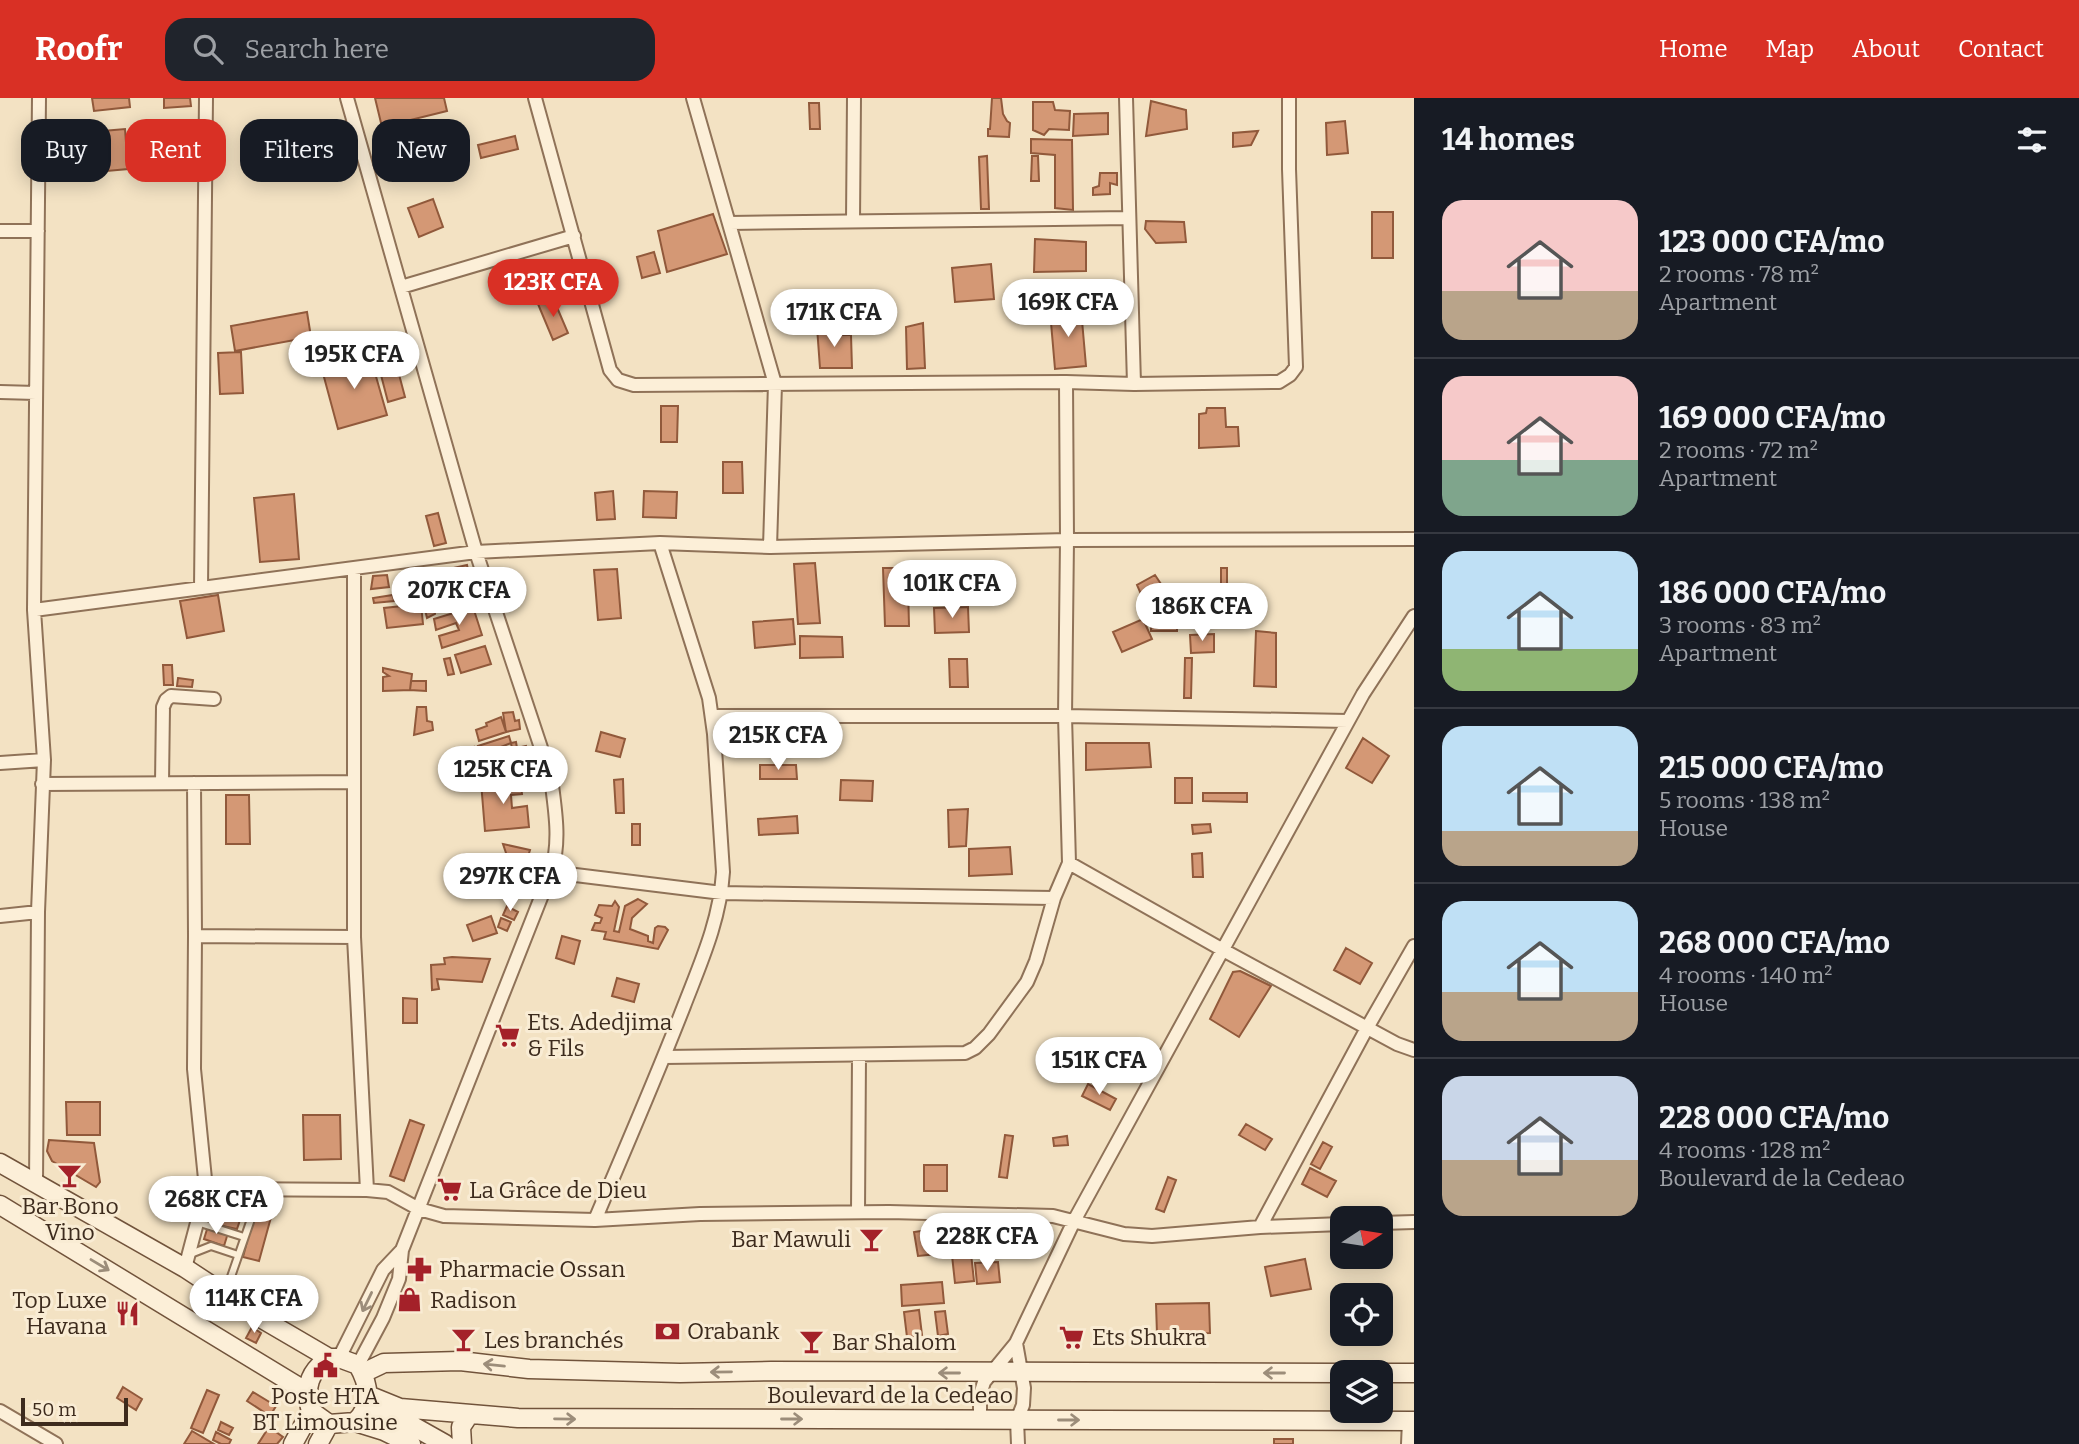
<!DOCTYPE html>
<meta charset="utf-8">
<style>
body{margin:0;font-family:Bitter,serif;background:#20242c;color:#f1f3f6;height:100vh;display:flex;flex-direction:column;font-size:26px;white-space:nowrap}
*{box-sizing:border-box;margin:0}
p{font-size:23px;color:#9ea1a6}
.icon{flex:none;width:38px;height:38px;fill:none;stroke:currentColor;stroke-width:2;stroke-linecap:round;stroke-linejoin:round}
.map{position:relative;flex:1;overflow:hidden}
.sheet{display:flex;flex-direction:column;background:#171b24;width:665px}
.sheet>*{flex:none}
.guide{position:absolute;left:21px;top:21px;width:665px;height:63px;display:flex;gap:14px}
.needle{width:46px;rotate:78deg}
.fabs{position:absolute;left:1330px;top:1108px;display:grid;gap:14px}
.fabs a{display:grid;place-items:center;width:63px;height:63px;border-radius:14px;background:#171b24;box-shadow:0 4px 18px #0003;font-size:35px}
.scale{position:absolute;left:21px;bottom:18px;width:107px;box-sizing:border-box;padding-left:7px;border:4px solid #3d2b1d;border-top:0;font-size:19px;line-height:24px;white-space:nowrap;color:#3d2b1d;-webkit-text-stroke:5px #f9ecd4;paint-order:stroke}
.price{position:absolute;translate:-50% -60px;padding:0 16px;border-radius:24px;background:#fff;color:#222;font-size:23px;line-height:46px;filter:drop-shadow(0 2px 4px #0008)}
.price::after{content:'';position:absolute;left:50%;top:42px;width:21px;height:16px;margin-left:-10px;background:inherit;clip-path:polygon(0 0,100% 0,50% 100%)}
.price.selected{background:#d93025;color:#fff}
ul{padding:0;list-style:none}
li{display:flex;align-items:center;gap:21px;height:175px;padding:0 28px}
li+li{border-top:2px solid #363941}
li span{display:grid;place-items:center;flex:none;width:196px;height:140px;border-radius:21px;color:#555}
li>.icon{margin-inline-start:auto}
span .icon{width:84px;height:84px;fill:#fffc;stroke-width:1}
li b{font-size:30px}
h2{display:flex;justify-content:space-between;align-items:center;height:84px;padding:0 28px;font-size:30px}
.chip{padding:0 24px;border-radius:21px;background:#171b24;box-shadow:0 4px 18px #0003;font-size:24px;line-height:63px}
.chip.selected{background:#d93025;color:#fff}
header{display:flex;align-items:center;gap:42px;box-sizing:border-box;height:98px;padding:0 35px;background:#d93025;color:#fff}
header strong{font-size:33px}
nav{display:flex;gap:38px;margin-inline-start:auto;font-size:24px}
.search{width:490px;height:63px;background:#20242c;display:flex;align-items:center;gap:18px;box-sizing:border-box;padding:0 24px;border-radius:21px;color:#9ea1a6;font-size:26px}
main{display:flex;flex:1;min-height:0}
.map>svg:first-child{display:block}
.building{fill:#d49875;stroke:#91593b;stroke-width:2}
.lines{fill:none;stroke-linecap:round;stroke-linejoin:round}
.lane-casing{stroke:#8f7258;stroke-width:10}
.street-casing{stroke:#8f7258;stroke-width:16}
.secondary-casing{stroke:#71533b;stroke-width:21}
.lane{stroke:#fcefd8;stroke-width:6}
.street{stroke:#fcefd8;stroke-width:12}
.secondary{stroke:#fcefd8;stroke-width:18}
.oneway{stroke:#9c8d7a}
.labels{text-anchor:middle;stroke-width:6;stroke-linejoin:round;paint-order:stroke}
.poi-label{font-size:23px;fill:#3d2b1d;stroke:#f9ecd4;text-anchor:start}
.street-label{font-size:23px;fill:#3d2b1d;stroke:#f9ecd4}
</style>
<header>
<strong>Roofr</strong>
<div class="search"><svg class="icon" aria-label="search" viewBox="0 0 24 24"><circle cx="10" cy="10" r="6"/><path d="M15 15l6 6"/></svg>Search here</div>
<nav><a>Home</a><a>Map</a><a>About</a><a>Contact</a></nav>
</header>
<main>
<div class="map">
<svg width="1414" height="1346" viewBox="0 0 1414 1346">
<rect width="100%" height="100%" fill="#f3e2c3"/>
<path class="building" d="M92 0H129L130 9 94 13Z
M164 0H190L191 8 164 10Z
M375 0H444L447 13 382 29Z
M992 0H1001L1003 16 1007 23 1010 25 1009 39 988 38V31H990Z
M1151 3 1186 12 1187 31 1146 38Z
M1033 4H1053L1055 12 1070 13 1069 32 1049 31 1044 37 1033 32Z
M809 5H819L820 31H810Z
M1108 15V36L1073 38 1074 16Z
M1345 23 1348 55 1327 57 1326 25Z
M125 31 128 71 107 73 103 33Z
M1258 33 1251 47 1233 49V35Z
M515 38 518 51 481 60 478 47Z
M1031 41 1072 42 1073 112 1055 110V57L1031 55Z
M987 58 989 111H981L979 59Z
M1032 58H1038L1039 83H1031Z
M1100 75H1117V87L1110 85V96L1093 97V90L1099 88Z
M433 101 443 129 419 139 408 110Z
M1372 114H1393V160H1372Z
M713 116 727 156 667 174 658 133Z
M1146 123 1184 124 1186 144 1156 145 1145 131Z
M1035 141 1086 144V173L1034 174Z
M654 154 660 175 642 180 637 159Z
M991 166 994 201 955 204 952 170Z
M553 200 568 235 553 242 538 206Z
M1081 211 1086 268 1055 271 1050 213Z
M307 214 311 239 235 253 231 228Z
M923 225 925 270 907 271 906 229Z
M817 229 834 231V237H851L852 270H820Z
M392 250 405 299 388 304 375 254Z
M241 254 243 295 220 296 218 255Z
M369 254 387 317 338 331 321 268Z
M661 308H678L677 344H661Z
M1207 310H1225L1226 329H1238L1239 348 1199 350V316L1206 315Z
M723 364H742L743 395H723Z
M613 393 615 421 597 422 595 395Z
M644 393 677 394 676 420 643 419Z
M294 396 299 461 260 464 254 400Z
M438 415 446 445 434 448 426 418Z
M815 465 820 525 798 526 794 466Z
M467 467 473 495 465 496 462 480 451 482 449 471Z
M883 470H894L895 487H908L909 528H885Z
M1221 470H1227V488L1221 489Z
M617 471 621 520 598 522 594 472Z
M429 473 430 478 441 477 446 508 435 511V516L427 520 423 503 429 502 424 475Z
M387 477 389 489 371 491 373 478Z
M1155 477 1175 507 1150 517 1137 487Z
M458 483 462 500 473 498 471 486 476 485 480 504 456 510 450 485Z
M218 497 224 533 187 540 180 503Z
M393 497 394 503 374 505 373 500Z
M421 506 423 526 387 530 384 510Z
M473 509 482 537 442 550 439 538 459 532 456 525 436 532 434 521Z
M968 509 969 534 935 535 934 510Z
M793 521 795 546 755 550 753 524Z
M1143 521 1152 541 1122 554 1113 534Z
M1151 523H1177V533H1151Z
M1256 533 1276 535V589L1254 588Z
M1214 536V554L1191 555 1190 537Z
M800 538 842 539 843 559 800 560Z
M485 548 491 566 461 575 455 557Z
M450 560 454 576 448 577 444 561Z
M1185 560H1192L1191 600H1184Z
M949 561H967L968 589H950Z
M163 567H172L173 587H164Z
M383 570 412 576 410 592 383 593V579L389 578 383 574Z
M178 580 193 582 192 589 177 588Z
M411 583H426V593L410 592Z
M417 609H426L427 623 432 624 433 632 414 637Z
M513 614 515 623 519 622 520 631 506 634 503 615Z
M501 619 506 634 479 643 476 632 487 628 486 625Z
M601 634 625 641 620 659 596 653Z
M509 638 511 645 481 657 478 648Z
M1363 640 1389 658 1372 685 1346 670Z
M516 644 517 650 526 648 531 669 516 672 511 645Z
M1086 645H1149L1151 669 1086 672Z
M474 649 477 659 469 663 459 656Z
M760 667H796L797 681H760Z
M1175 680H1192V705H1175Z
M520 681 522 696 511 697 512 710 527 708 529 729 485 733 481 684Z
M623 681 624 715H616L614 682Z
M841 682 873 683 872 703 840 702Z
M1203 695H1247V704L1203 703Z
M226 697H249L250 746H226Z
M968 711 966 748 949 749 948 712Z
M797 718 798 735 759 737 758 721Z
M632 726H640V747H632Z
M1210 726 1211 734 1193 736 1192 727Z
M503 746 530 752 519 787 514 779 519 770 516 760 507 758Z
M1010 749 1012 776 969 778V751Z
M1202 755 1203 779H1193L1192 756Z
M469 756 472 776 463 777 461 757Z
M477 779 478 788 468 789 467 780Z
M638 801 647 806 632 820 630 831 648 838V843L653 845 655 830 658 828 665 829 668 832 658 851 604 841 606 834 592 832 595 825H600L602 820 595 817 599 807 612 808 615 803 619 809 614 833 619 834 625 808Z
M507 808 518 814 514 822 503 817Z
M491 818 497 835 473 843 467 827Z
M501 820 511 824 507 833 498 829Z
M562 838 580 843 574 866 556 860Z
M1346 850 1372 865 1360 886 1334 872Z
M452 859 490 861 482 884 437 881 439 891 432 892 431 867 445 866 444 860Z
M1240 873 1271 888 1239 939 1210 921 1233 874Z
M617 880 639 886 634 904 612 898Z
M403 900 417 901V925H403Z
M1088 986 1116 1001 1110 1012 1082 998Z
M66 1004H100V1037H67Z
M303 1017H340L341 1061 304 1062Z
M410 1022 424 1027 404 1083 390 1078Z
M1246 1026 1272 1041 1265 1052 1239 1037Z
M1005 1037 1013 1038 1007 1080 999 1079Z
M1067 1038 1068 1047 1054 1048 1053 1040Z
M49 1042 94 1045 100 1084 96 1089 52 1063 47 1053Z
M1323 1044 1332 1049 1320 1071 1311 1066Z
M924 1067H947V1093H924Z
M1310 1070 1336 1083 1327 1099 1302 1086Z
M1168 1079 1176 1082 1164 1114 1156 1111Z
M276 1101 259 1163 243 1159 257 1104Z
M213 1103 246 1104 237 1131 204 1124Z
M208 1128 228 1135 224 1148 204 1141Z
M935 1131 938 1156 918 1158 914 1134Z
M969 1137 974 1183 955 1185 950 1139Z
M1305 1161 1311 1191 1271 1198 1265 1169Z
M998 1164 1000 1184 977 1186 975 1165Z
M942 1184 944 1205 902 1208 901 1187Z
M1209 1205 1210 1235 1157 1236 1156 1206Z
M919 1212 922 1237 907 1239 904 1214Z
M945 1213 948 1236 938 1238 935 1214Z
M252 1229 261 1235 256 1245 246 1240Z
M123 1289 142 1301 136 1312 117 1300Z
M207 1292 219 1297 203 1335 191 1330Z
M253 1294 276 1308 270 1318 247 1303Z
M221 1324 233 1330 229 1337 218 1332Z
M269 1329 283 1339 277 1346H258Z
M192 1333 214 1346H184Z
M216 1334 231 1342 229 1346H221L213 1342Z
M1274 1341H1293V1346H1274Z"/>
<g class="lines">
<defs>
<path id="lane" d="M197 1124 244 1139
M188 1157 211 1148 238 1157
M225 1196 250 1124"/>
<path id="street" d="M347 0 476 454 551 680C555 711 561 744 551 774L402 1152 399 1181 383 1220 358 1267
M535 0 610 272 618 282 634 287 1066 284 1134 286 1279 284 1290 277 1296 269 1289 71V0
M693 0 775 286 770 449
M1126 0 1134 286
M853 123 854 0
M730 125 1129 120
M0 133H38
M401 189 574 138
M0 294 36 295
M354 470V839L367 1092
M201 490 206 0
M34 512 476 454 660 445 770 449 1067 442 1414 441
M712 618H1065L1348 623
M0 665 44 662
M162 685 163 609 166 602 171 598 214 601
M42 686 354 684
M1069 765 1223 852 1397 946 1414 952
M551 774 722 795 1054 800
M0 818 38 814
M195 838 354 839
M664 959 965 955 975 950 989 936 1027 884 1036 863 1054 800 1069 765 1065 618 1067 442 1066 284
M36 1086 38 814 44 662 34 512 39 0
M206 1091 367 1092 388 1094 419 1111 444 1118 595 1122 700 1116 889 1114 1053 1118 1124 1136 1152 1138 1260 1129 1367 930 1414 848
M858 1114 859 958
M595 1122C625 1051 656 980 684 908 701 864 720 822 723 774L714 636 709 600 660 445
M1381 1125 1414 1124
M1260 1129 1342 1126
M185 1170 206 1091 194 971 195 838 194 685
M1016 1245 1024 1290 1023 1307 1017 1322 1018 1346
M339 1260 383 1172 402 1152
M0 1313 56 1346
M980 1322V1297L984 1284 1016 1245 1074 1123 1363 596 1414 518
M1408 1346 1409 1323"/>
<path id="secondary" d="M0 1065 185 1170 264 1222 329 1260H339L358 1267C369 1286 373 1308 355 1324
M0 1107 307 1294
M329 1260C309 1273 304 1290 311 1313L329 1326 355 1324 384 1333 411 1346
M363 1275 384 1265 460 1263 529 1271 680 1275 771 1273 1342 1275
M1381 1275H1414
M368 1297 400 1310 518 1320 1414 1323
M380 1313 413 1328 445 1346
M293 1346 311 1313
M318 1346 329 1326
M462 1346 461 1329 469 1317H472"/>
</defs>
<use href="#lane" class="lane-casing"/>
<use href="#street" class="street-casing"/>
<use href="#secondary" class="secondary-casing"/>
<use href="#lane" class="lane"/>
<use href="#street" class="street"/>
<use href="#secondary" class="secondary"/>
</g>
<defs><path id="oneway-shaft" d="M-6 0H5M1.5-3L5.5 0L1.5 3" fill="none" stroke-width="1.6" stroke-linecap="round" stroke-linejoin="round" transform="scale(1.75)"/></defs>
<g class="oneway">
<use href="#oneway-shaft" transform="translate(100 1167) rotate(31)"/>
<use href="#oneway-shaft" transform="translate(367 1204) rotate(116)"/>
<use href="#oneway-shaft" transform="translate(494 1267) rotate(-174)"/>
<use href="#oneway-shaft" transform="translate(721 1274) rotate(179)"/>
<use href="#oneway-shaft" transform="translate(949 1275) rotate(-180)"/>
<use href="#oneway-shaft" transform="translate(1274 1275) rotate(180)"/>
<use href="#oneway-shaft" transform="translate(565 1321) rotate(1)"/>
<use href="#oneway-shaft" transform="translate(792 1321)"/>
<use href="#oneway-shaft" transform="translate(1069 1322)"/>
</g>
<defs>
<symbol id="supermarket-bare" viewBox="-9 -9 18 18"><path d="M-6-5.5h2.5l.6 2H6L4.5 2H-2.5L-4.4-4H-6ZM-1.5 3.2a1.3 1.3 0 1 0 .1 0ZM3 3.2a1.3 1.3 0 1 0 .1 0Z" fill="#a42129" stroke="#f9ecd4" stroke-width="2.5" paint-order="stroke"/></symbol>
<symbol id="bar-bare" viewBox="-9 -9 18 18"><path d="M-6-5H6L.8 .8V4.5H3.5V6h-7V4.5H-.8V.8Z" fill="#a42129" stroke="#f9ecd4" stroke-width="2.5" paint-order="stroke"/></symbol>
<symbol id="pharmacy-bare" viewBox="-9 -9 18 18"><path d="M-2-6h4v4h4v4h-4v4h-4v-4h-4v-4h4Z" fill="#a42129" stroke="#f9ecd4" stroke-width="2.5" paint-order="stroke"/></symbol>
<symbol id="shop-bare" viewBox="-9 -9 18 18"><path d="M-5-2.5h2.3a2.7 3.5 0 0 1 5.4 0H5L5.5 6h-11ZM-1.5-2.5h3a1.5 2.3 0 0 0-3 0Z" fill="#a42129" stroke="#f9ecd4" stroke-width="2.5" paint-order="stroke"/></symbol>
<symbol id="restaurant-bare" viewBox="-9 -9 18 18"><path d="M-5-6h1v4h1v-4h1v4h1v-4h1v5L-1.5 .5V6h-2V.5L-5-1ZM5-6V6H3V1.5H1.5Q1.5-4 5-6Z" fill="#a42129" stroke="#f9ecd4" stroke-width="2.5" paint-order="stroke"/></symbol>
<symbol id="bank-bare" viewBox="-9 -9 18 18"><path d="M-6-4H6V4H-6ZM0-2.3a2.3 2.3 0 1 0 0 4.6a2.3 2.3 0 1 0 0-4.6Z" fill="#a42129" stroke="#f9ecd4" stroke-width="2.5" paint-order="stroke"/></symbol>
<symbol id="civic-bare" viewBox="-9 -9 18 18"><path d="M-.6-6.5H3V-4.5H.6V-3L4-1V1h2V6H-6V1h2V-1L-.6-3ZM-1.2 2.5V6h2.4V2.5Z" fill="#a42129" stroke="#f9ecd4" stroke-width="2.5" paint-order="stroke"/></symbol>
</defs>
<g fill-rule="evenodd">
<use href="#supermarket-bare" x="490" y="920" width="35" height="35"/>
<use href="#bar-bare" x="52" y="1060" width="35" height="35"/>
<use href="#supermarket-bare" x="432" y="1074" width="35" height="35"/>
<use href="#bar-bare" x="854" y="1124" width="35" height="35"/>
<use href="#pharmacy-bare" x="402" y="1154" width="35" height="35"/>
<use href="#shop-bare" x="392" y="1184" width="35" height="35"/>
<use href="#restaurant-bare" x="110" y="1198" width="35" height="35"/>
<use href="#bank-bare" x="650" y="1216" width="35" height="35"/>
<use href="#supermarket-bare" x="1054" y="1222" width="35" height="35"/>
<use href="#bar-bare" x="446" y="1224" width="35" height="35"/>
<use href="#bar-bare" x="794" y="1226" width="35" height="35"/>
<use href="#civic-bare" x="308" y="1250" width="35" height="35"/>
</g>
<g class="labels">
<g class="poi-label">
<text x="527" y="932">Ets. Adedjima<tspan x="527" dy="26">&amp; Fils</tspan></text>
<text x="469" y="1100">La Grâce de Dieu</text>
<text x="70" y="1116" text-anchor="middle">Bar Bono<tspan x="70" dy="26">Vino</tspan></text>
<text x="851" y="1149" text-anchor="end">Bar Mawuli</text>
<text x="439" y="1179">Pharmacie Ossan</text>
<text x="107" y="1210" text-anchor="end">Top Luxe<tspan x="107" dy="26">Havana</tspan></text>
<text x="430" y="1210">Radison</text>
<text x="687" y="1241">Orabank</text>
<text x="1092" y="1247">Ets Shukra</text>
<text x="484" y="1250">Les branchés</text>
<text x="832" y="1252">Bar Shalom</text>
<text x="325" y="1306" text-anchor="middle">Poste HTA<tspan x="325" dy="26">BT Limousine</tspan></text>
</g>
<g class="street-label">
<text x="890" y="1305">Boulevard de la Cedeao</text>
</g>
</g>
</svg>
<div class="fabs">
<a><svg class="needle" viewBox="-14 -14 28 28"><path d="M0-13l5 13h-10z" fill="#e53935"/><path d="M0 13l5-13h-10z" fill="#9ea1a6"/></svg></a>
<a><svg class="icon" aria-label="locate" viewBox="0 0 24 24"><circle cx="12" cy="12" r="6"/><path d="M12 2v4M12 18v4M2 12h4M18 12h4"/></svg></a>
<a><svg class="icon" aria-label="layers" viewBox="0 0 24 24"><path d="M12 4l9 5-9 5-9-5zM3 14l9 5 9-5"/></svg></a>
</div>
<div class="scale">50 m</div>
<b class="price selected" style="left:553px;top:221px">123K CFA</b>
<b class="price" style="left:1068px;top:241px">169K CFA</b>
<b class="price" style="left:834px;top:251px">171K CFA</b>
<b class="price" style="left:354px;top:293px">195K CFA</b>
<b class="price" style="left:952px;top:522px">101K CFA</b>
<b class="price" style="left:459px;top:529px">207K CFA</b>
<b class="price" style="left:1202px;top:545px">186K CFA</b>
<b class="price" style="left:778px;top:674px">215K CFA</b>
<b class="price" style="left:503px;top:708px">125K CFA</b>
<b class="price" style="left:510px;top:815px">297K CFA</b>
<b class="price" style="left:1099px;top:999px">151K CFA</b>
<b class="price" style="left:216px;top:1138px">268K CFA</b>
<b class="price" style="left:987px;top:1175px">228K CFA</b>
<b class="price" style="left:254px;top:1237px">114K CFA</b>
<div class="guide">
<a class="chip">Buy</a>
<a class="chip selected">Rent</a>
<a class="chip">Filters</a>
<a class="chip">New</a>
</div>
</div>
<section class="sheet">
<h2>14 homes<svg class="icon" aria-label="filters" viewBox="0 0 24 24"><path d="M4 7h16M4 17h16"/><circle cx="9" cy="7" r="2"/><circle cx="15" cy="17" r="2"/></svg></h2>
<ul>
<li><span style="background:linear-gradient(#f6c9c9 65%,#b9a48a 0)"><svg class="icon" aria-label="home" viewBox="0 0 24 24"><path d="M3 11l9-7 9 7M6 9v11h12V9"/></svg></span><div><b>123 000 CFA/mo</b><p>2 rooms · 78 m²</p><p>Apartment</p></div></li>
<li><span style="background:linear-gradient(#f6c9c9 60%,#7fa58c 0)"><svg class="icon" aria-label="home" viewBox="0 0 24 24"><path d="M3 11l9-7 9 7M6 9v11h12V9"/></svg></span><div><b>169 000 CFA/mo</b><p>2 rooms · 72 m²</p><p>Apartment</p></div></li>
<li><span style="background:linear-gradient(#bfe0f5 70%,#8fb573 0)"><svg class="icon" aria-label="home" viewBox="0 0 24 24"><path d="M3 11l9-7 9 7M6 9v11h12V9"/></svg></span><div><b>186 000 CFA/mo</b><p>3 rooms · 83 m²</p><p>Apartment</p></div></li>
<li><span style="background:linear-gradient(#bfe0f5 75%,#b9a48a 0)"><svg class="icon" aria-label="home" viewBox="0 0 24 24"><path d="M3 11l9-7 9 7M6 9v11h12V9"/></svg></span><div><b>215 000 CFA/mo</b><p>5 rooms · 138 m²</p><p>House</p></div></li>
<li><span style="background:linear-gradient(#bfe0f5 65%,#b9a48a 0)"><svg class="icon" aria-label="home" viewBox="0 0 24 24"><path d="M3 11l9-7 9 7M6 9v11h12V9"/></svg></span><div><b>268 000 CFA/mo</b><p>4 rooms · 140 m²</p><p>House</p></div></li>
<li><span style="background:linear-gradient(#c9d6e8 60%,#b9a48a 0)"><svg class="icon" aria-label="home" viewBox="0 0 24 24"><path d="M3 11l9-7 9 7M6 9v11h12V9"/></svg></span><div><b>228 000 CFA/mo</b><p>4 rooms · 128 m²</p><p>Boulevard de la Cedeao</p></div></li>
</ul>
</section>
</main>
